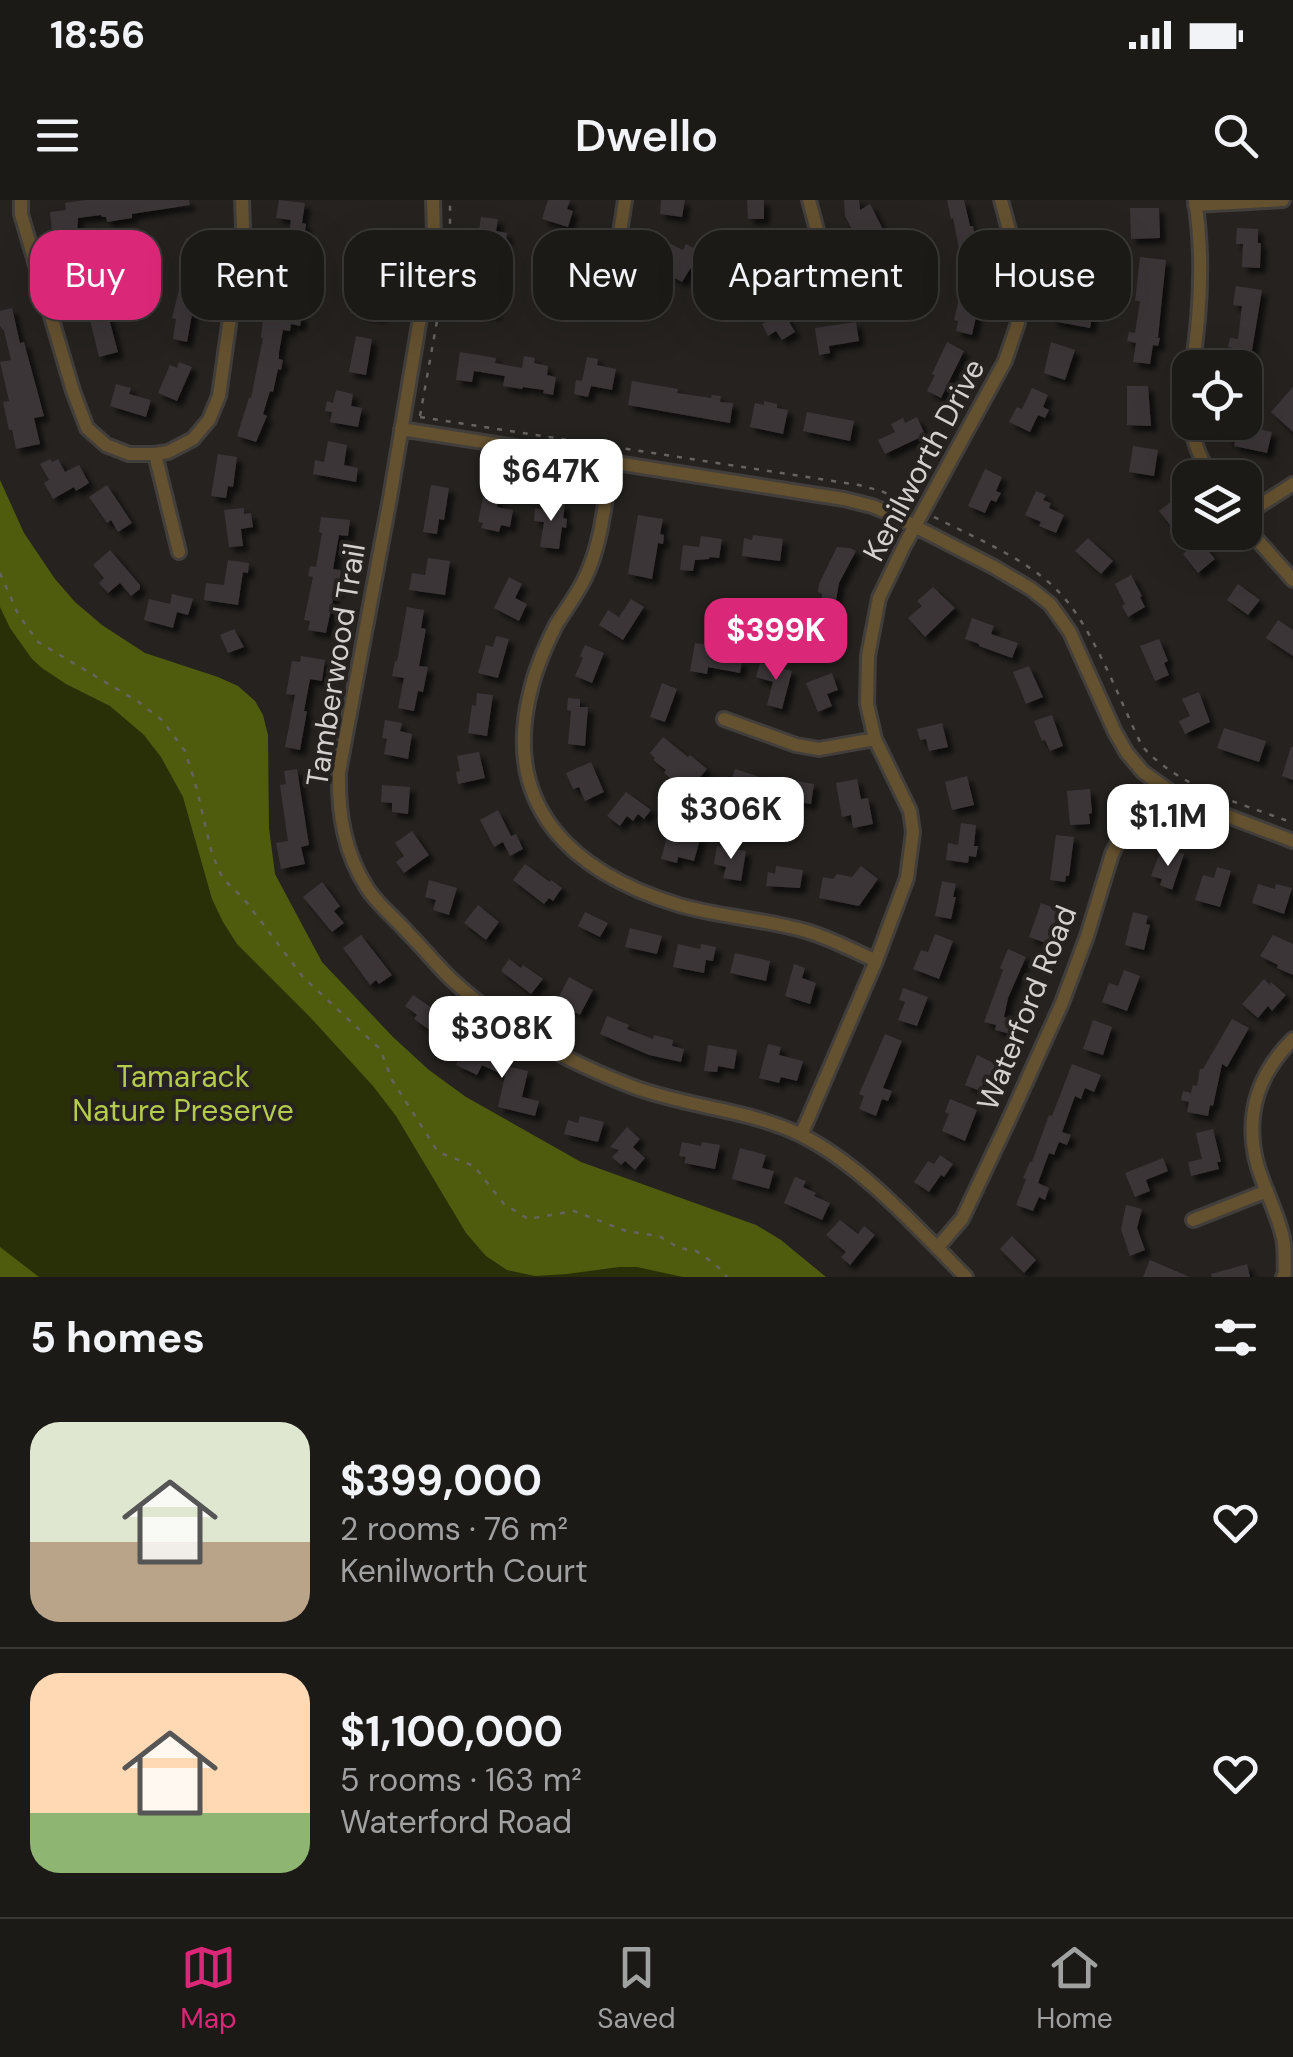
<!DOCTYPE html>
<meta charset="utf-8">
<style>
body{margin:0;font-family:"DM Sans",sans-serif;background:#292724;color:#f1f3f6;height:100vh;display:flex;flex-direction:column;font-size:38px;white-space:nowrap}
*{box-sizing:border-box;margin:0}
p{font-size:32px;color:#a0a1a1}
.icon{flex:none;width:55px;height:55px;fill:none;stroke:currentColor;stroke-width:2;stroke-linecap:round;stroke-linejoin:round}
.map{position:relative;height:1077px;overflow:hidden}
.side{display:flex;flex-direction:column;background:#1c1a17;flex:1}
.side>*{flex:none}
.top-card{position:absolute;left:30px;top:30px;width:1235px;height:90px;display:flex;gap:20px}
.fabs{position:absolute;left:1172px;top:150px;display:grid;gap:20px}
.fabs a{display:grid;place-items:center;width:90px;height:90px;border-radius:20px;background:#1c1a17;box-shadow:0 10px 40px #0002,0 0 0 2px #3a3836;font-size:50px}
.price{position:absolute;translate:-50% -85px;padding:0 22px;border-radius:20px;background:#fff;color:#222;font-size:32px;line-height:65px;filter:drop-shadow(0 2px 5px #0008)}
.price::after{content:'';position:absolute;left:50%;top:60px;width:30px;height:22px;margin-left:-15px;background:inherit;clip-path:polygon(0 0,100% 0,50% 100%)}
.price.selected{background:#db2777;color:#fff}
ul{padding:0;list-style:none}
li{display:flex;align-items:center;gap:30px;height:250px;padding:0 30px}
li+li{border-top:2px solid #3a3836}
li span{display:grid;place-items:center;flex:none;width:280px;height:200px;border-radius:30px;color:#555}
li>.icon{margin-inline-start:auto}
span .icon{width:120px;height:120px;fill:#fffc;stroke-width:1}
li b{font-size:42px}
h2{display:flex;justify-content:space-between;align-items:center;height:120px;padding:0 30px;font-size:42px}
.chip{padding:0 35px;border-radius:30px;background:#1c1a17;box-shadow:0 10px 40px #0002,0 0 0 2px #3a3836;font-size:35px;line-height:90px}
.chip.selected{background:#db2777;color:#fff}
.status{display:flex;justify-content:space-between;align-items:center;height:70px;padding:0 50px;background:#1c1a17;direction:ltr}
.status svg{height:28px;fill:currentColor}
header{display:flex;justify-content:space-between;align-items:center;height:130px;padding:0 30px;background:#1c1a17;font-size:45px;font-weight:600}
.dock{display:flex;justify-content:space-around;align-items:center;height:140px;border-top:2px solid #3a3836;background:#1c1a17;font-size:28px;color:#a0a1a1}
.dock a{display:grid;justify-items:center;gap:5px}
.dock .selected{color:#db2777}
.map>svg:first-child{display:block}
.green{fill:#293008}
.forest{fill:#505c0d}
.building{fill:#3a3639;filter:url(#shadow)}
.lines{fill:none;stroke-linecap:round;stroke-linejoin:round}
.street-casing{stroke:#413e3b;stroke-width:18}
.path{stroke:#666361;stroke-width:2.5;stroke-dasharray:5 8;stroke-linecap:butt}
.street{stroke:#64512f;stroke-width:12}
.labels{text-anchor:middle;stroke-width:8;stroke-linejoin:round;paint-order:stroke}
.street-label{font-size:30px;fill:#d3d0cf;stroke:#25221f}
.park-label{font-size:30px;fill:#b4cb4b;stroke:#25221f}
</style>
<div class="status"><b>18:56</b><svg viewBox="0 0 49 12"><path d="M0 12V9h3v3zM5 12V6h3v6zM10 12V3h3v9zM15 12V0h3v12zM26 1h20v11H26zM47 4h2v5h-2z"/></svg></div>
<header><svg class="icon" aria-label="menu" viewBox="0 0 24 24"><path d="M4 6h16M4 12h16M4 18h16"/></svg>Dwello<svg class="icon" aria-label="search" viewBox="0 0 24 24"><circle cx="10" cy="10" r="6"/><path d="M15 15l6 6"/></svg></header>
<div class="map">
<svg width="1293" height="1077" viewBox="0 0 1293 1077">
<defs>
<filter id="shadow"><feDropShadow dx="5.5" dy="5.5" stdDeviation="2.5" flood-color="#0009"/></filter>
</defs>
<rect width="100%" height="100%" fill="#25221f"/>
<path class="green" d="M0 295 6 311 270 681 324 776 429 880 590 973 815 1077H0Z"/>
<path class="forest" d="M0 280 24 333 55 379 75 402 102 425 145 453 218 477 238 486 255 501 263 515 268 535 269 628 275 674 322 762 393 837 429 870 466 897 581 962 756 1025 781 1040 826 1077H683L637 1067H619L567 1074 535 1076 507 1070 486 1056 466 1033 396 916 373 886 310 817 237 744 223 722 212 699 183 597 161 557 144 535 110 506 66 484 42 468 32 459 10 428 0 407Z
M0 1047 39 1077H0Z"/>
<path class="building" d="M85 0H189L190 5 132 14V18L107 22 106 17H102L101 15 78 18 77 33 61 35 60 30 52 31 50 12 66 10 65 3Z
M279 0 305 3 302 23 306 24 303 43 299 42 292 77 288 76 284 99 298 101 296 114 302 115 300 126 291 124 290 131 283 130 279 152V159L283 160 281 170 278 169 273 192 270 191 263 214 267 216 256 242 237 236 249 198H251L263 138H261L263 120 271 121 276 89 270 88 278 46 287 48 291 20 276 18Z
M548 0H570L567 9 573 11 568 27 542 19Z
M661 0H685L682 17 660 14Z
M747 0H764V19H748Z
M844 0H859L860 10 870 4 892 47 874 56 862 33 856 37 845 16Z
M947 0H964L970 26H973L980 61 962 64 953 18 951 19Z
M1130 8H1159L1160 38 1131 39Z
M481 17 498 19 496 31 507 33 505 49 493 48 491 62 475 60Z
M1237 28 1258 29V43H1261L1260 68 1242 67 1243 44H1236Z
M1072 29 1074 36 1080 35 1079 49 1084 50 1086 62 1069 65 1066 52 1058 53 1054 32Z
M372 33 393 36 381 117 360 114Z
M766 35 769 77 757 79 755 66 740 68 738 55 745 54 743 38Z
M186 38 205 42 187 142 173 139 176 119 172 118 184 70H180Z
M671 44 683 50 686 44 705 54 696 69 692 66 682 82 668 74 671 68 660 62Z
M554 55 596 76 586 96 544 76Z
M1140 57 1166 60 1158 137H1154L1160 138 1158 146 1153 145 1150 164 1133 162 1136 143 1127 141 1129 132 1135 133 1140 101H1135Z
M95 59 103 89H101L118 152 99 157 85 100H82L78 87 82 86 76 64Z
M885 65 907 71 895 113 870 106 874 91 878 92Z
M476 82 500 86 495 115 465 110 467 97 474 98Z
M608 84 647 89 645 109 606 104Z
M1236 86 1262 90 1249 168H1230L1233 148 1228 147 1230 138 1238 139 1242 106 1233 105Z
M961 91 981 95 972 135 956 131 958 121 954 120Z
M1070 92 1087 95 1085 109 1093 111 1090 128 1052 121 1054 108 1067 110Z
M770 94 775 102 777 101 795 132 782 140 776 131 768 136 762 124 768 121 757 101Z
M12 108 20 143 24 142 44 216 34 218 40 244 16 249 12 230H9L3 202 9 201 0 162 11 160 4 131 0 126V111Z
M856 122 859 141 829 146 830 153 819 155 815 128Z
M356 136 372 139 366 175 349 172Z
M947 142 964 151 941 198 927 191 935 175 932 174Z
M1051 142 1075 150 1065 180 1044 173Z
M460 152 496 158 495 163 522 168 524 156 535 158 534 163 548 166 547 175 556 177 553 195 543 193 544 190 523 187 522 189 503 186 505 176 474 171 472 182 456 180Z
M587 157 598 159 597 165 616 169 612 190 591 186 588 197 574 194 576 180 582 181Z
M179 162 192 167 177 201 158 193 170 165 177 168Z
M632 181 678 189 677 193 711 198 712 195 721 196 720 202 733 203 730 223 628 205Z
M116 184 131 188 129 194 151 200 146 217 110 206Z
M1127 186H1148L1151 226 1127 225Z
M1293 187V232L1271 212Z
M1032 188 1048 195 1043 207 1049 210 1045 218 1038 215 1030 232 1009 222 1017 207 1022 209Z
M336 190 353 194 351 206 362 208 358 227 330 222 332 212 325 211 327 201 333 203Z
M764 201 777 204V208L788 210 783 234 750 227 755 203 764 205Z
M807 212 854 221 850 241 803 231Z
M917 217 925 235 885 254 878 240 895 232 891 224 903 218 905 223Z
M1230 223 1272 232 1267 253 1234 246 1235 242 1227 240Z
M328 241 347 245 344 265 358 268 356 282 313 274 315 260 324 262Z
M1133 246 1158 250 1154 276 1129 272Z
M218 254 237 257 233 287 228 286 226 298 211 296Z
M50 259 52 262 58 259 65 272 79 265 89 283 76 291 74 287 53 299 44 283 49 280 40 264Z
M985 269 1002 277 996 291 1001 293 996 302 991 300 985 313 968 306Z
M107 285 132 323 118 332 111 320 107 323 89 297Z
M431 285 449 288 444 320 439 319 437 334 423 332Z
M1036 291 1046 295 1043 300 1051 303 1049 308 1064 315 1056 333 1039 326 1041 322 1025 315Z
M484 293 499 296 497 307 513 310 510 327 501 325 499 332 481 328 483 323 478 322Z
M1181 294 1190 306V310L1182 316 1190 327V348L1200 340 1215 359 1198 373 1183 354 1189 349 1159 311Z
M546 302 565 304 563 318 567 319 566 328 562 327 559 349 540 347 544 322 534 321 535 308 545 310Z
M244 308V314L251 313 253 327 241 329 243 346 229 347 224 310Z
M638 315 663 319 660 334 664 335 663 344 658 343 652 379 628 374Z
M321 317 350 320 348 336 339 335 333 369 341 370 338 391 335 390 326 433 308 430 310 421 304 420 313 377 308 376 310 366 316 367 322 333 319 332Z
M753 335 783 339 780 361 742 356 744 338 752 340Z
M701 336 722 339 719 358 710 357 709 359 695 360 693 371 680 370 683 345 699 347Z
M1088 338 1113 361 1101 374 1075 351Z
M837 347 850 348 856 351 839 383 835 406 821 405 822 394 818 392 819 384Z
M110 350 140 385V389L131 396 120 383 108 393 99 383 104 378 93 365Z
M428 358 450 361 445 395 409 390 412 373 425 375Z
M228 360 249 363 248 373 243 372 238 405 204 400 206 383 224 385Z
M1131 375 1142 396 1140 397 1145 407 1128 417 1122 406 1125 404 1115 384Z
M509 377 522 384 515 398 527 404 519 421 494 408Z
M1238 384 1260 400 1248 415 1227 400Z
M933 387 955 408 925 437 908 418 922 406 917 401Z
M172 394 193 399 188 415 177 412 173 428 144 420 149 399 170 404Z
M631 399 644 407 623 440 599 425 608 410 619 417Z
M407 407 424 410 421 428 426 429 419 466 428 467 423 492 418 491 414 511 398 508 404 478 392 476 395 461 397 462Z
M972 418 994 426 991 434 1018 443 1012 458 979 446V444L965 439Z
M1278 420 1293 430V456L1266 438Z
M234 429 244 447 228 453 220 435Z
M496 436 509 439 498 478 478 473 486 445 493 447Z
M1159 439 1168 461 1164 463 1169 475 1155 481 1140 446Z
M695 443 731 449 729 459 742 461 740 473 708 467 707 474 690 471Z
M585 445 604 453 592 483 575 476 583 458 580 456Z
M301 456 325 460 322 481 310 479 304 511H307L300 550 285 547 295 495 286 494 292 461 300 462Z
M760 463 792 471 782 509 767 505 773 482 756 477Z
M1029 466 1043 497 1026 504 1013 472Z
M832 473 838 490 827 494 832 506 818 512 806 483Z
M662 483 677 489 665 522 650 517Z
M1199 492 1210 522 1185 534 1179 521 1190 516 1182 499Z
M477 493 493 495 487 536 468 533 472 505 476 506Z
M568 498 580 499V507H588L585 546 568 544 571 511 567 510Z
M1052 515 1063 546 1050 551 1045 540 1042 541 1034 521Z
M385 520 402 523 400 531 412 534 408 559 384 554 387 539 382 538Z
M942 523 948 547 929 551 926 539 920 540 917 529Z
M1224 528 1266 541 1259 562 1217 548Z
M663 537 688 557 690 555 707 569 682 599 667 587 672 580 664 573 666 570 653 560 655 558 650 553Z
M1291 547H1293V580L1282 576Z
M479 552 485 578 458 584 456 572 460 571 457 556Z
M591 562 604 592 585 601 579 587 573 589 566 573Z
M297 569 309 645 301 647 305 664 281 669 276 643 288 641 280 585 286 584 284 571Z
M735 569 766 579 780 581V578L814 584 811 604 790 601 786 607 781 606 776 601 757 598 756 602 753 601 751 608 726 599Z
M967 576 974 605 952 610 945 582Z
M857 579 861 599 868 598 873 624 853 628 851 615 842 617 836 583Z
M382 585 410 587 408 614 392 612V603L381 602Z
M1090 589 1092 613 1089 614 1090 624 1070 625 1067 591Z
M626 592 651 610 644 619 638 614 633 621 627 616 620 626 607 616Z
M498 610 511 636 516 634 523 649 510 656 503 642 494 647 480 620Z
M961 623 976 625 974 646H978L976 657 969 656 968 663 946 660 948 643 958 645Z
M412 631 429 655 404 673 396 662 404 656 395 643Z
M668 633 689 639 691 633 701 636 694 661 678 657 677 663 661 659Z
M1056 635 1074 637 1069 676H1066L1065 682 1050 680Z
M717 646 746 651 741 681 723 678 726 667 714 664Z
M1173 650 1184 654 1172 690 1160 685 1162 679 1151 676 1159 655 1170 659Z
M525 664 550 682 551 680 562 688 553 701 549 698 544 704 513 680Z
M776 666 803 670 800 688 766 686 768 672 775 674Z
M861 666 878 679 859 706 819 698 823 677 833 679 837 674 852 677Z
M1217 667 1231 671 1220 707 1195 700 1203 675 1214 678Z
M429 680 457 688 449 715 433 710 436 700 425 697Z
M942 681 956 684 953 697H956L951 719 935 716Z
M322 682 340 706 334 711 344 723 332 732 303 697Z
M1258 684 1275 689 1276 684 1292 688 1284 714 1252 703Z
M1041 703 1059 710 1048 744 1029 737Z
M478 705 499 722 486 740 464 723Z
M585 712 608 723 600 737 578 726Z
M1133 712 1148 716 1146 724 1150 725 1144 750 1125 745Z
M630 728 662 736 657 754 625 747Z
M935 734 953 741 939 779 913 769 921 750 928 752Z
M361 735 392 775 379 784 376 780 370 785 343 748Z
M1273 735 1293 744V775L1277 768 1278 765 1260 756Z
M678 744 700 749 701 744 716 747 713 761 706 760 704 773 673 767Z
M1008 749 1026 757 1008 798 1004 817 1015 820 1010 834 995 830 996 825 984 822 1003 770 1000 768Z
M735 753 770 761 766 781 730 773Z
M509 759 521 768 523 765 543 779 531 794 501 771Z
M794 764 805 768 802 778 816 783 810 804 785 796Z
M1124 770 1140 776 1127 811 1102 802 1109 783 1118 786Z
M569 777 593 790 580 815 563 806 566 800 559 797Z
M1264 779 1270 785 1271 782 1286 795 1272 811 1268 806 1258 818 1242 804Z
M903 788 928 797 917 826 898 820 905 802 899 800Z
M413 795 446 818 435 834 414 819 417 815 405 806Z
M607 816 629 825 627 829 653 839 654 835 673 840 672 846 684 849 681 862 649 855 600 834Z
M1232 819 1249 828 1227 867 1222 864 1213 906 1210 905 1208 916 1187 912 1189 902 1181 900 1183 891 1191 893 1193 885 1197 886 1200 869H1203Z
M1093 820 1112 827 1103 855 1083 849Z
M885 834 902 841 883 888 892 891 888 901 882 899 876 916 859 909 864 896 859 894Z
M466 843 474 847 473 850 495 861 494 863 528 871 522 897 539 901 535 916 498 907 505 876 482 865 477 875 456 865Z
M768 844 781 847 779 855 803 861 797 881 781 877 779 883 759 878Z
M708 845 737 850 734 869 718 866 717 872 704 871Z
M977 855 996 864 990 878 986 877 980 891 965 885Z
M1072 864 1101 875 1094 892 1085 888 1081 899 1075 896 1062 932 1071 935 1067 945 1059 942 1054 955 1049 953 1038 983 1049 988 1045 1000 1039 997 1033 1011 1016 1005 1026 979 1023 978 1030 962H1032L1049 915 1052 916Z
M950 899 977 910 965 941 942 931 949 914 945 912Z
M580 916 604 922 598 942 564 934 568 920 578 923Z
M627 927 640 939 633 947 645 958 635 970 625 961 621 965 612 957 619 950 610 947Z
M1213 929 1221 962H1217L1219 969 1191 976 1188 962 1202 959 1196 933Z
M682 942 701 946 702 942 720 945 715 969 684 963 686 957 679 956Z
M740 948 766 955 762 968 774 971 769 989 732 979Z
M940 955 953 964 944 977 941 975 929 992 914 982 928 961 934 964Z
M1163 958 1168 971 1146 980 1150 991 1135 997 1125 973Z
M795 977 806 981 803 987 816 993 814 996 830 1003 822 1020 784 1003Z
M1126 1005 1142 1009 1137 1028 1145 1050 1130 1056 1121 1029Z
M840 1020 858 1034 864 1026 875 1035 850 1065 841 1057 846 1052 826 1035Z
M1012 1036 1036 1060 1024 1073 1000 1049Z
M1150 1060 1190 1077H1143Z
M1247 1064 1250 1077H1212L1211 1074Z"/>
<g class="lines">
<defs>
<path id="street" d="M21 0V14L73 191 87 228 106 245 129 254H155L168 252 193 239 209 220 219 196 243 26 242 0
M433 0 434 34 390 298 339 572C338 613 344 652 367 688 377 704 395 718 408 733 422 747 435 763 449 777 500 825 566 861 631 886 686 907 746 909 799 934 860 963 918 1029 966 1077
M809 0 829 76
M1195 5 1283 0
M620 33 625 0
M1192 168C1201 111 1204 57 1195 0
M1190 177C1184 214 1192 246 1212 278
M401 229 844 299 872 306 889 313 994 367 1031 389 1050 404 1070 432 1115 532 1127 553 1143 572 1178 597 1293 641
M155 254 179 352
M611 262C605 300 602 345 584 380 576 396 565 410 556 425 546 445 536 467 531 489 500 607 573 673 679 705 720 717 764 719 806 731 830 738 853 750 876 761
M1245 315 1293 284
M1245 326 1293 380
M724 519 796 545 819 549 875 539
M801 935 876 761 907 678 913 632 910 611 875 539 867 504 868 456 879 398 904 346 1005 161 1018 123 1023 82 1001 0
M1193 1020 1267 991
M937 1048 962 1019 1007 924 1062 803 1087 736 1112 654 1127 624 1157 583
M1283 1077 1285 1073C1284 1060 1286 1046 1282 1034 1276 1009 1262 985 1256 960 1245 912 1259 873 1293 839"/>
</defs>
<use href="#street" class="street-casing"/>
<path class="path" d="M420 216 450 48V0
M420 217 859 285 881 291 914 306
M934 317C975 338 1023 357 1056 389 1092 424 1119 499 1142 546 1180 589 1241 603 1293 623
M0 373 18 414 38 442 137 501 162 520 185 551 195 582 212 654 223 679 244 699 303 777 380 849 392 880 438 952 474 966 504 1004 528 1019 574 1011 626 1031 659 1036 679 1048 696 1051 715 1064 727 1077"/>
<use href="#street" class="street"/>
</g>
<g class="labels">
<g class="street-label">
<text transform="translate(924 260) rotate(-62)" y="10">Kenilworth Drive</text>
<text transform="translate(336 465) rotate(-81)" y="10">Tamberwood Trail</text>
<text transform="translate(1027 808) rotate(-68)" y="10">Waterford Road</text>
</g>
<g class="park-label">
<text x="183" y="887">Tamarack<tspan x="183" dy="34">Nature Preserve</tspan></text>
</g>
</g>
</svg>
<div class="fabs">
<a><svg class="icon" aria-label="locate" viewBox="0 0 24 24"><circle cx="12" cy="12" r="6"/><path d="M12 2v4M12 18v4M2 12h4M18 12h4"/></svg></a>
<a><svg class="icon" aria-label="layers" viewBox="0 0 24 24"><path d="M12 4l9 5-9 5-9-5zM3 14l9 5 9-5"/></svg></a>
</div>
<b class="price" style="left:551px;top:324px">$647K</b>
<b class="price selected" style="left:776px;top:483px">$399K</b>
<b class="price" style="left:731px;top:662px">$306K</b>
<b class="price" style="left:1168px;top:669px">$1.1M</b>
<b class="price" style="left:502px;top:881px">$308K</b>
<div class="top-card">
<a class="chip selected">Buy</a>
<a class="chip">Rent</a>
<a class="chip">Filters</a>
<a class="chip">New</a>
<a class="chip">Apartment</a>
<a class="chip">House</a>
</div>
</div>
<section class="side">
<h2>5 homes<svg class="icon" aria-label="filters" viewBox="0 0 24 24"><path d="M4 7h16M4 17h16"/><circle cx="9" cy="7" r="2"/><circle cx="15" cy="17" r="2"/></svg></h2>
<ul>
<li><span style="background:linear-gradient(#dfe7d0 60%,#b9a48a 0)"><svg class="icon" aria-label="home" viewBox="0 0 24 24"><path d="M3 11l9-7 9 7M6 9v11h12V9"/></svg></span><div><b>$399,000</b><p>2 rooms · 76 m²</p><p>Kenilworth Court</p></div><svg class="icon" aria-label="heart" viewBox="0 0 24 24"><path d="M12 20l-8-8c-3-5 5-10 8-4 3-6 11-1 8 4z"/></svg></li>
<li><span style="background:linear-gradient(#ffd9b3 70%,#8fb573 0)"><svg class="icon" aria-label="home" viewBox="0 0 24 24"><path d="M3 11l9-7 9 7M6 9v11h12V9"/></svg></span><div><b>$1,100,000</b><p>5 rooms · 163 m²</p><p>Waterford Road</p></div><svg class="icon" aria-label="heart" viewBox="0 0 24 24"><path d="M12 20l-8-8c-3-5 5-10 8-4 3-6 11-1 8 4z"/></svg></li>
</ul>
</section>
<nav class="dock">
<a class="selected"><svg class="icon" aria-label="map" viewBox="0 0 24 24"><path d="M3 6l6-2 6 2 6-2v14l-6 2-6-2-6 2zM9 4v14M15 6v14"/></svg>Map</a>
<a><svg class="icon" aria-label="saved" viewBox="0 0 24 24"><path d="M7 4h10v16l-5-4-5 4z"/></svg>Saved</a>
<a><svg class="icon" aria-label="home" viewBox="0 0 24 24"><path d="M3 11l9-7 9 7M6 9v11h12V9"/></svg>Home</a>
</nav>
